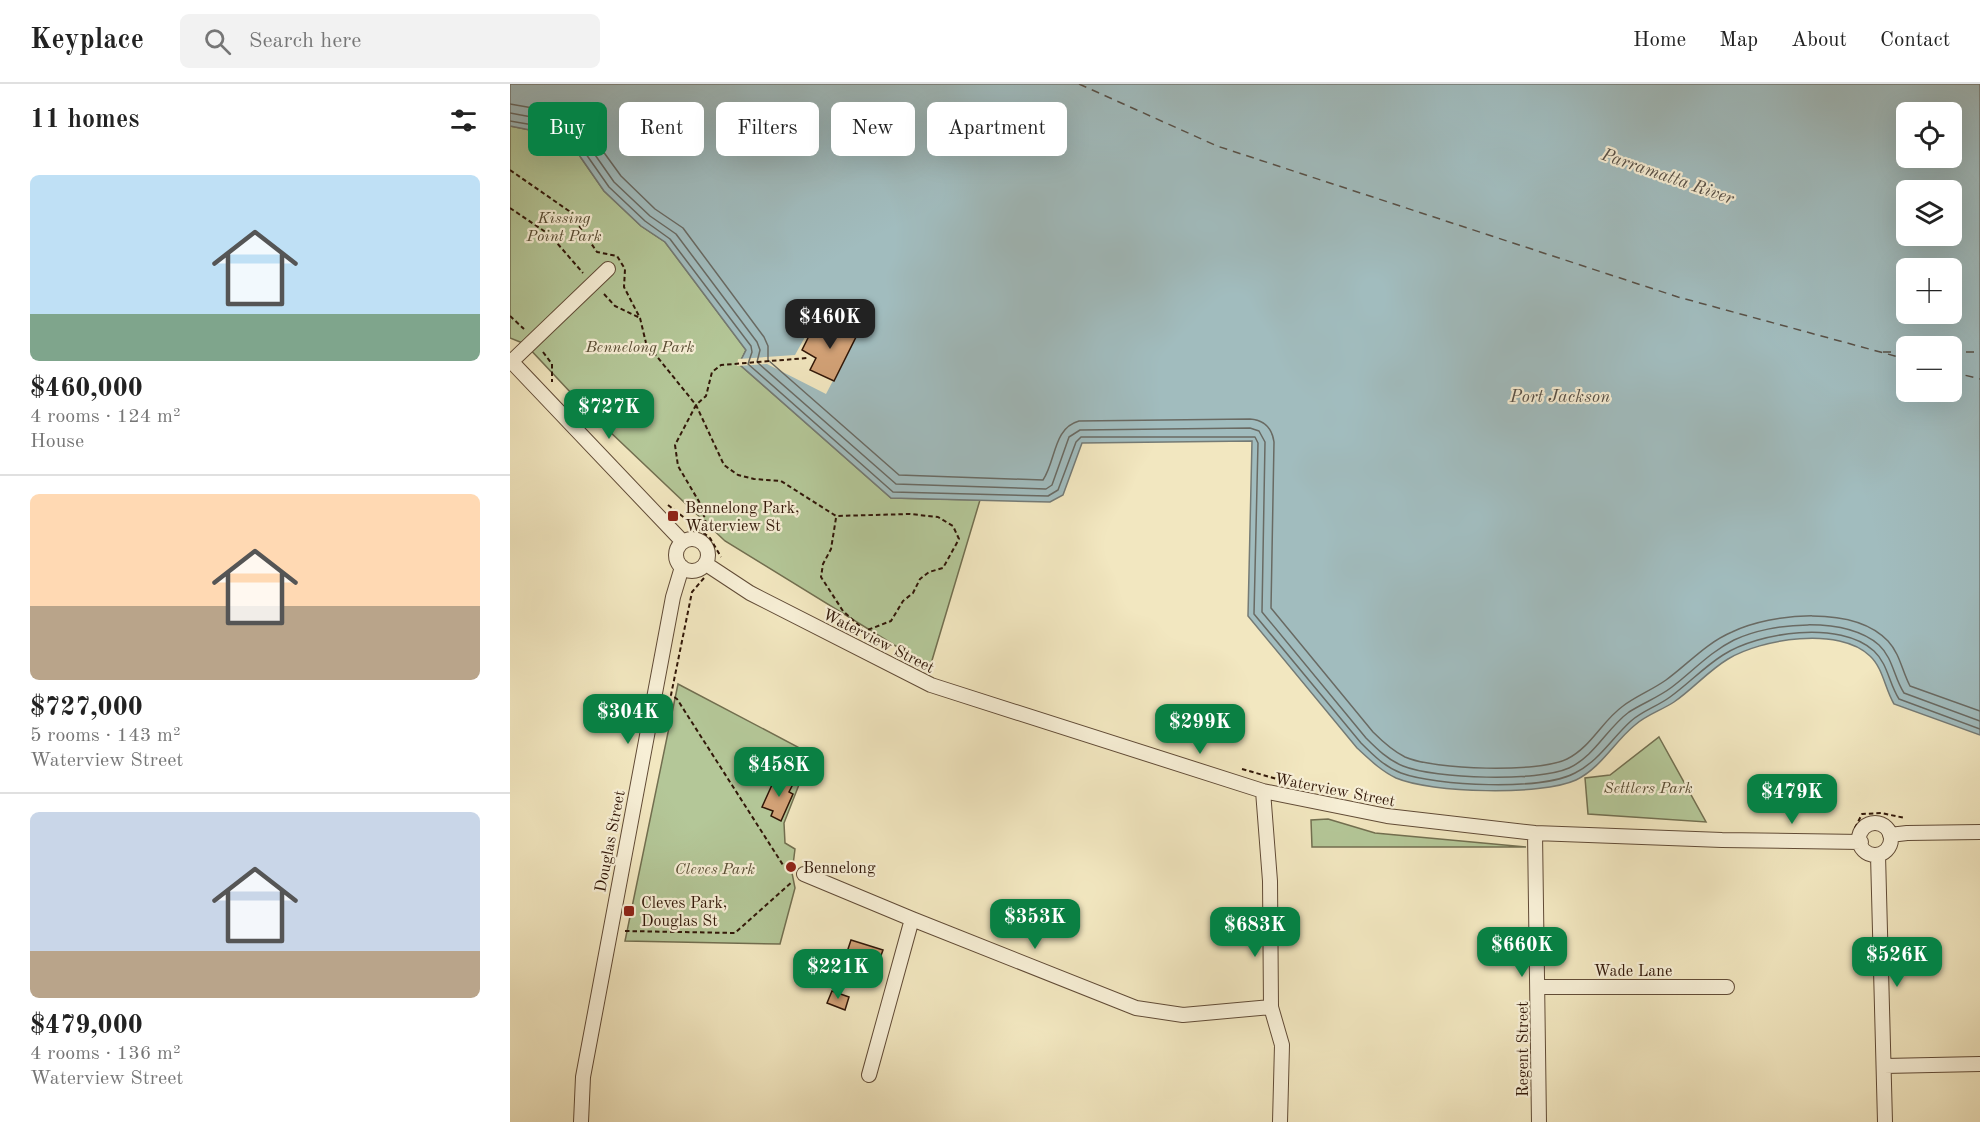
<!DOCTYPE html>
<meta charset="utf-8">
<style>
body{margin:0;font-family:"Old Standard TT",serif;background:#f2f2f2;color:#222;height:100vh;display:flex;flex-direction:column;font-size:22px;white-space:nowrap}
*{box-sizing:border-box;margin:0}
p{font-size:20px;color:#767676}
.icon{flex:none;width:33px;height:33px;fill:none;stroke:currentColor;stroke-width:2;stroke-linecap:round;stroke-linejoin:round}
.map{position:relative;flex:1;overflow:hidden}
.drawer{display:flex;flex-direction:column;background:#fff;width:510px}
.drawer>*{flex:none}
.hud{position:absolute;left:18px;top:18px;width:570px;height:54px;display:flex;gap:12px}
.tools{position:absolute;left:1386px;top:18px;display:grid;gap:12px}
.tools a{display:grid;place-items:center;width:66px;height:66px;border-radius:9px;background:#fff;box-shadow:0 6px 24px #0002;font-size:30px}
.price{position:absolute;translate:-50% -51px;padding:0 14px;border-radius:12px;background:#0b8043;color:#fff;font-size:20px;line-height:39px;filter:drop-shadow(0 2px 3px #0008)}
.price::after{content:'';position:absolute;left:50%;top:36px;width:18px;height:14px;margin-left:-9px;background:inherit;clip-path:polygon(0 0,100% 0,50% 100%)}
.price.current{background:#222;color:#fff}
ul{padding:0;list-style:none}
li{display:grid;align-content:center;gap:12px;height:318px;padding:0 30px}
li+li{border-top:2px solid #e0e0e0}
li span{display:grid;place-items:center;height:186px;border-radius:9px;color:#555}
li>.icon{margin-inline-start:auto}
span .icon{width:108px;height:108px;fill:#fffc;stroke-width:1}
li b{font-size:26px}
h2{display:flex;justify-content:space-between;align-items:center;height:72px;padding:0 30px;font-size:26px}
.tag{padding:0 21px;border-radius:9px;background:#fff;box-shadow:0 6px 24px #0002;font-size:21px;line-height:54px}
.tag.current{background:#0b8043;color:#fff}
header{display:flex;align-items:center;gap:36px;box-sizing:border-box;height:84px;padding:0 30px;background:#fff;border-bottom:2px solid #e0e0e0}
header strong{font-size:28px}
nav{display:flex;gap:33px;margin-inline-start:auto;font-size:21px}
.search{width:420px;height:54px;background:#f2f2f2;display:flex;align-items:center;gap:15px;box-sizing:border-box;padding:0 21px;border-radius:9px;color:#767676;font-size:22px}
main{display:flex;flex:1;min-height:0}
.map>svg:first-child{display:block}
.green{fill:#b4c798;stroke:#726f50;stroke-width:1.5}
.water{fill:#a1bcbe;stroke:#747a75;stroke-width:1.5;fill-rule:evenodd}
.pier{fill:#f2e7c0}
.lines{fill:none;stroke-linecap:round;stroke-linejoin:round}
.shore{stroke:#696a63;stroke-width:1.5}
.ferry{stroke:#585148;stroke-width:1.5;stroke-dasharray:8 6;stroke-linecap:butt}
.building{fill:#d3a277;stroke:#311708;stroke-width:1.5}
.minor-casing{stroke:#614b36;stroke-width:16}
.path{stroke:#311708;stroke-width:2;stroke-dasharray:4.5 3;stroke-linecap:butt}
.minor{stroke:#f7efd6;stroke-width:14}
.poi-dot{fill:#8f2418;stroke:#f7efd6;stroke-width:2}
.labels{text-anchor:middle;stroke-width:4.5;stroke-linejoin:round;paint-order:stroke}
.park-label{font-size:16px;font-style:italic;fill:#584c33;stroke:#f7efd6}
.poi-label{font-size:16px;fill:#311708;stroke:#f7efd6;text-anchor:start}
.street-label{font-size:16px;fill:#311708;stroke:#f7efd6}
.water-label{font-size:18px;font-style:italic;fill:#585148;stroke:#f7efd6}
</style>
<header>
<strong>Keyplace</strong>
<div class="search"><svg class="icon" aria-label="search" viewBox="0 0 24 24"><circle cx="10" cy="10" r="6"/><path d="M15 15l6 6"/></svg>Search here</div>
<nav><a>Home</a><a>Map</a><a>About</a><a>Contact</a></nav>
</header>
<main>
<section class="drawer">
<h2>11 homes<svg class="icon" aria-label="filters" viewBox="0 0 24 24"><path d="M4 7h16M4 17h16"/><circle cx="9" cy="7" r="2"/><circle cx="15" cy="17" r="2"/></svg></h2>
<ul>
<li><span style="background:linear-gradient(#bfe0f5 75%,#7fa58c 0)"><svg class="icon" aria-label="home" viewBox="0 0 24 24"><path d="M3 11l9-7 9 7M6 9v11h12V9"/></svg></span><div><b>$460,000</b><p>4 rooms · 124 m²</p><p>House</p></div></li>
<li><span style="background:linear-gradient(#ffd9b3 60%,#b9a48a 0)"><svg class="icon" aria-label="home" viewBox="0 0 24 24"><path d="M3 11l9-7 9 7M6 9v11h12V9"/></svg></span><div><b>$727,000</b><p>5 rooms · 143 m²</p><p>Waterview Street</p></div></li>
<li><span style="background:linear-gradient(#c9d6e8 75%,#b9a48a 0)"><svg class="icon" aria-label="home" viewBox="0 0 24 24"><path d="M3 11l9-7 9 7M6 9v11h12V9"/></svg></span><div><b>$479,000</b><p>4 rooms · 136 m²</p><p>Waterview Street</p></div></li>
</ul>
</section>
<div class="map">
<svg width="1470" height="1038" viewBox="0 0 1470 1038">
<rect width="100%" height="100%" fill="#f2e7c0"/>
<filter id="stains"><feTurbulence type="fractalNoise" baseFrequency=".00333" numOctaves="4"/><feColorMatrix values="0 0 0 0 .2 0 0 0 0 .09 0 0 0 0 .02 0 0 0 .5 -.17"/></filter>
<radialGradient id="worn" r=".72"><stop offset=".6" stop-color="#630" stop-opacity="0"/><stop offset="1" stop-color="#630" stop-opacity=".3"/></radialGradient>
<path class="green" d="M0 42 50 52 65 65 94 107 131 142 155 158 236 266 229 280 381 414 470 416 420 583 215 457 78 327 15 260 0 254Z
M168 600 301 670 274 739 275 759 285 765 282 789 285 804 270 860 115 857Z
M1149 653 1196 738 1078 730 1075 694 1100 691Z
M818 735 865 749 1016 763H802L801 736Z"/>
<path class="water" d="M0 0H1470V651L1384 620C1375 605 1373 584 1360 572 1329 542 1251 555 1218 575 1198 587 1183 605 1164 618 1152 626 1136 631 1125 641 1104 658 1091 684 1066 696 1031 712 921 709 886 694 871 687 859 675 847 664L738 532 742 357 572 359 553 411 540 418 381 414 229 280 236 266 155 158 131 142 94 107 65 65 50 52 0 42ZM1396 28H1442V74H1396ZM1396 106H1442V152H1396ZM1396 184H1442V230H1396ZM1396 262H1442V308H1396Z"/>
<path class="pier" d="M290 238 302 245 304 242 325 253 332 239 349 247 316 310 257 280 227 282 228 275 285 271 295 253 284 248Z"/>
<g class="lines">
<path class="shore" d="M0 20 57 30 79 48 111 92 145 125 173 144 254 253 258 262V276L389 391 533 396C546 377 543 344 569 337L740 335C754 336 762 344 764 358L761 524 863 648C873 658 883 667 895 673 924 686 1029 689 1057 675 1081 663 1092 637 1113 622 1126 612 1142 606 1156 596 1178 580 1196 559 1222 548 1262 529 1344 521 1378 557 1390 570 1392 587 1400 602L1470 627
M0 29 54 39 74 55 104 98 140 132 166 150 247 258 250 266 247 278 386 400 536 405 542 401 559 353 570 346 740 344 749 347 755 358 752 528 856 654C867 665 878 676 893 682 925 695 1028 698 1059 684 1085 672 1097 644 1119 628 1133 619 1149 613 1162 603 1183 587 1200 568 1224 556 1262 538 1335 532 1369 561 1383 574 1384 594 1394 609L1470 637
M0 37 52 46 69 60 99 103 135 137 160 155 241 262 242 268 238 280 383 408 538 412 548 406 566 358 571 353H745L748 359 744 530 851 659C863 671 875 683 891 689 926 702 1032 707 1065 689 1089 677 1102 654 1121 637 1132 627 1148 622 1160 613 1178 600 1194 583 1213 571 1249 548 1330 536 1364 567 1378 580 1379 600 1389 615L1470 645"/>
<path class="ferry" d="M569 0 707 62 1168 213 1396 275
M1373 268H1396
M1442 268H1470
M1442 288 1470 295"/>
</g>
<path class="building" d="M332 239 349 247 324 297 300 286 306 274 292 266 304 242 325 253Z
M266 692 283 700 279 708 283 710 271 737 261 732 263 727 252 723Z
M341 856 373 866 362 896 348 892 352 880 335 874Z
M322 907 339 913 335 926 317 919Z"/>
<g class="lines">
<defs>
<path id="minor" d="M0 276 173 458
M1 278 98 185
M166 471a16 16 0 1 1 32 0a16 16 0 1 1-32 0Z
M196 480 240 509 421 601 753 707 877 732 1025 749 1212 756 1351 758
M753 707 760 797 761 923 772 961 770 1038
M1349 755a16 16 0 1 1 32 0a16 16 0 1 1-32 0Z
M1025 749 1029 1038
M1380 751 1397 749 1470 748
M1368 771 1375 1038
M294 790 402 835 626 924 673 931 761 923
M1028 903H1217
M1374 982 1470 980
M359 991 402 835
M71 1038 73 993 163 513 172 483"/>
</defs>
<use href="#minor" class="minor-casing"/>
<path class="path" d="M0 86 59 127 87 168 107 172 115 185 114 203 130 234 136 259 186 321 214 381 228 391 244 395 271 397 326 432 400 430 428 433 443 442 449 455 433 484 419 488 410 495 403 509 393 517 381 537 355 547 352 551
M0 124 40 151 73 189
M94 210 105 222 130 234
M0 232 14 245
M33 268 42 280V298
M158 421 200 454 211 473
M326 434 321 465 313 480 311 493 333 527 355 547
M192 447 196 439 191 421 168 382 165 361 186 321 196 312 202 288 211 281 297 274
M194 494 182 508 161 611 167 615 273 781 281 784
M732 685 767 695
M1345 744 1352 730 1371 729 1395 734
M115 847 225 849 282 798"/>
<use href="#minor" class="minor"/>
</g>
<g class="poi-dot">
<rect x="157" y="426" width="12" height="12" rx="3"/>
<circle cx="281" cy="783" r="6"/>
<rect x="113" y="821" width="12" height="12" rx="3"/>
</g>
<g class="labels">
<g class="park-label">
<text x="54" y="139">Kissing<tspan x="54" dy="18">Point Park</tspan></text>
<text x="130" y="268">Bennelong Park</text>
<text x="1138" y="709">Settlers Park</text>
<text x="205" y="790">Cleves Park</text>
</g>
<g class="poi-label">
<text x="175" y="429">Bennelong Park,<tspan x="175" dy="18">Waterview St</tspan></text>
<text x="293" y="789">Bennelong</text>
<text x="131" y="824">Cleves Park,<tspan x="131" dy="18">Douglas St</tspan></text>
</g>
<g class="street-label">
<text transform="translate(369 556) rotate(27)" y="6">Waterview Street</text>
<text transform="translate(825 705) rotate(11)" y="6">Waterview Street</text>
<text transform="translate(99 757) rotate(-79)" y="6">Douglas Street</text>
<text x="1123" y="892">Wade Lane</text>
<text transform="translate(1012 965) rotate(-90)" y="6">Regent Street</text>
</g>
<g class="water-label">
<text transform="translate(1158 92) rotate(19)" y="6">Parramatta River</text>
<text x="1050" y="318">Port Jackson</text>
</g>
</g>
<rect width="100%" height="100%" filter="url(#stains)"/>
<rect width="100%" height="100%" fill="url(#worn)"/>
</svg>
<div class="tools">
<a><svg class="icon" aria-label="locate" viewBox="0 0 24 24"><circle cx="12" cy="12" r="6"/><path d="M12 2v4M12 18v4M2 12h4M18 12h4"/></svg></a>
<a><svg class="icon" aria-label="layers" viewBox="0 0 24 24"><path d="M12 4l9 5-9 5-9-5zM3 14l9 5 9-5"/></svg></a>
<a>+</a>
<a>−</a>
</div>
<b class="price current" style="left:320px;top:266px">$460K</b>
<b class="price" style="left:99px;top:356px">$727K</b>
<b class="price" style="left:118px;top:661px">$304K</b>
<b class="price" style="left:690px;top:671px">$299K</b>
<b class="price" style="left:269px;top:714px">$458K</b>
<b class="price" style="left:1282px;top:741px">$479K</b>
<b class="price" style="left:525px;top:866px">$353K</b>
<b class="price" style="left:745px;top:874px">$683K</b>
<b class="price" style="left:1012px;top:894px">$660K</b>
<b class="price" style="left:1387px;top:904px">$526K</b>
<b class="price" style="left:328px;top:916px">$221K</b>
<div class="hud">
<a class="tag current">Buy</a>
<a class="tag">Rent</a>
<a class="tag">Filters</a>
<a class="tag">New</a>
<a class="tag">Apartment</a>
</div>
</div>
</main>
